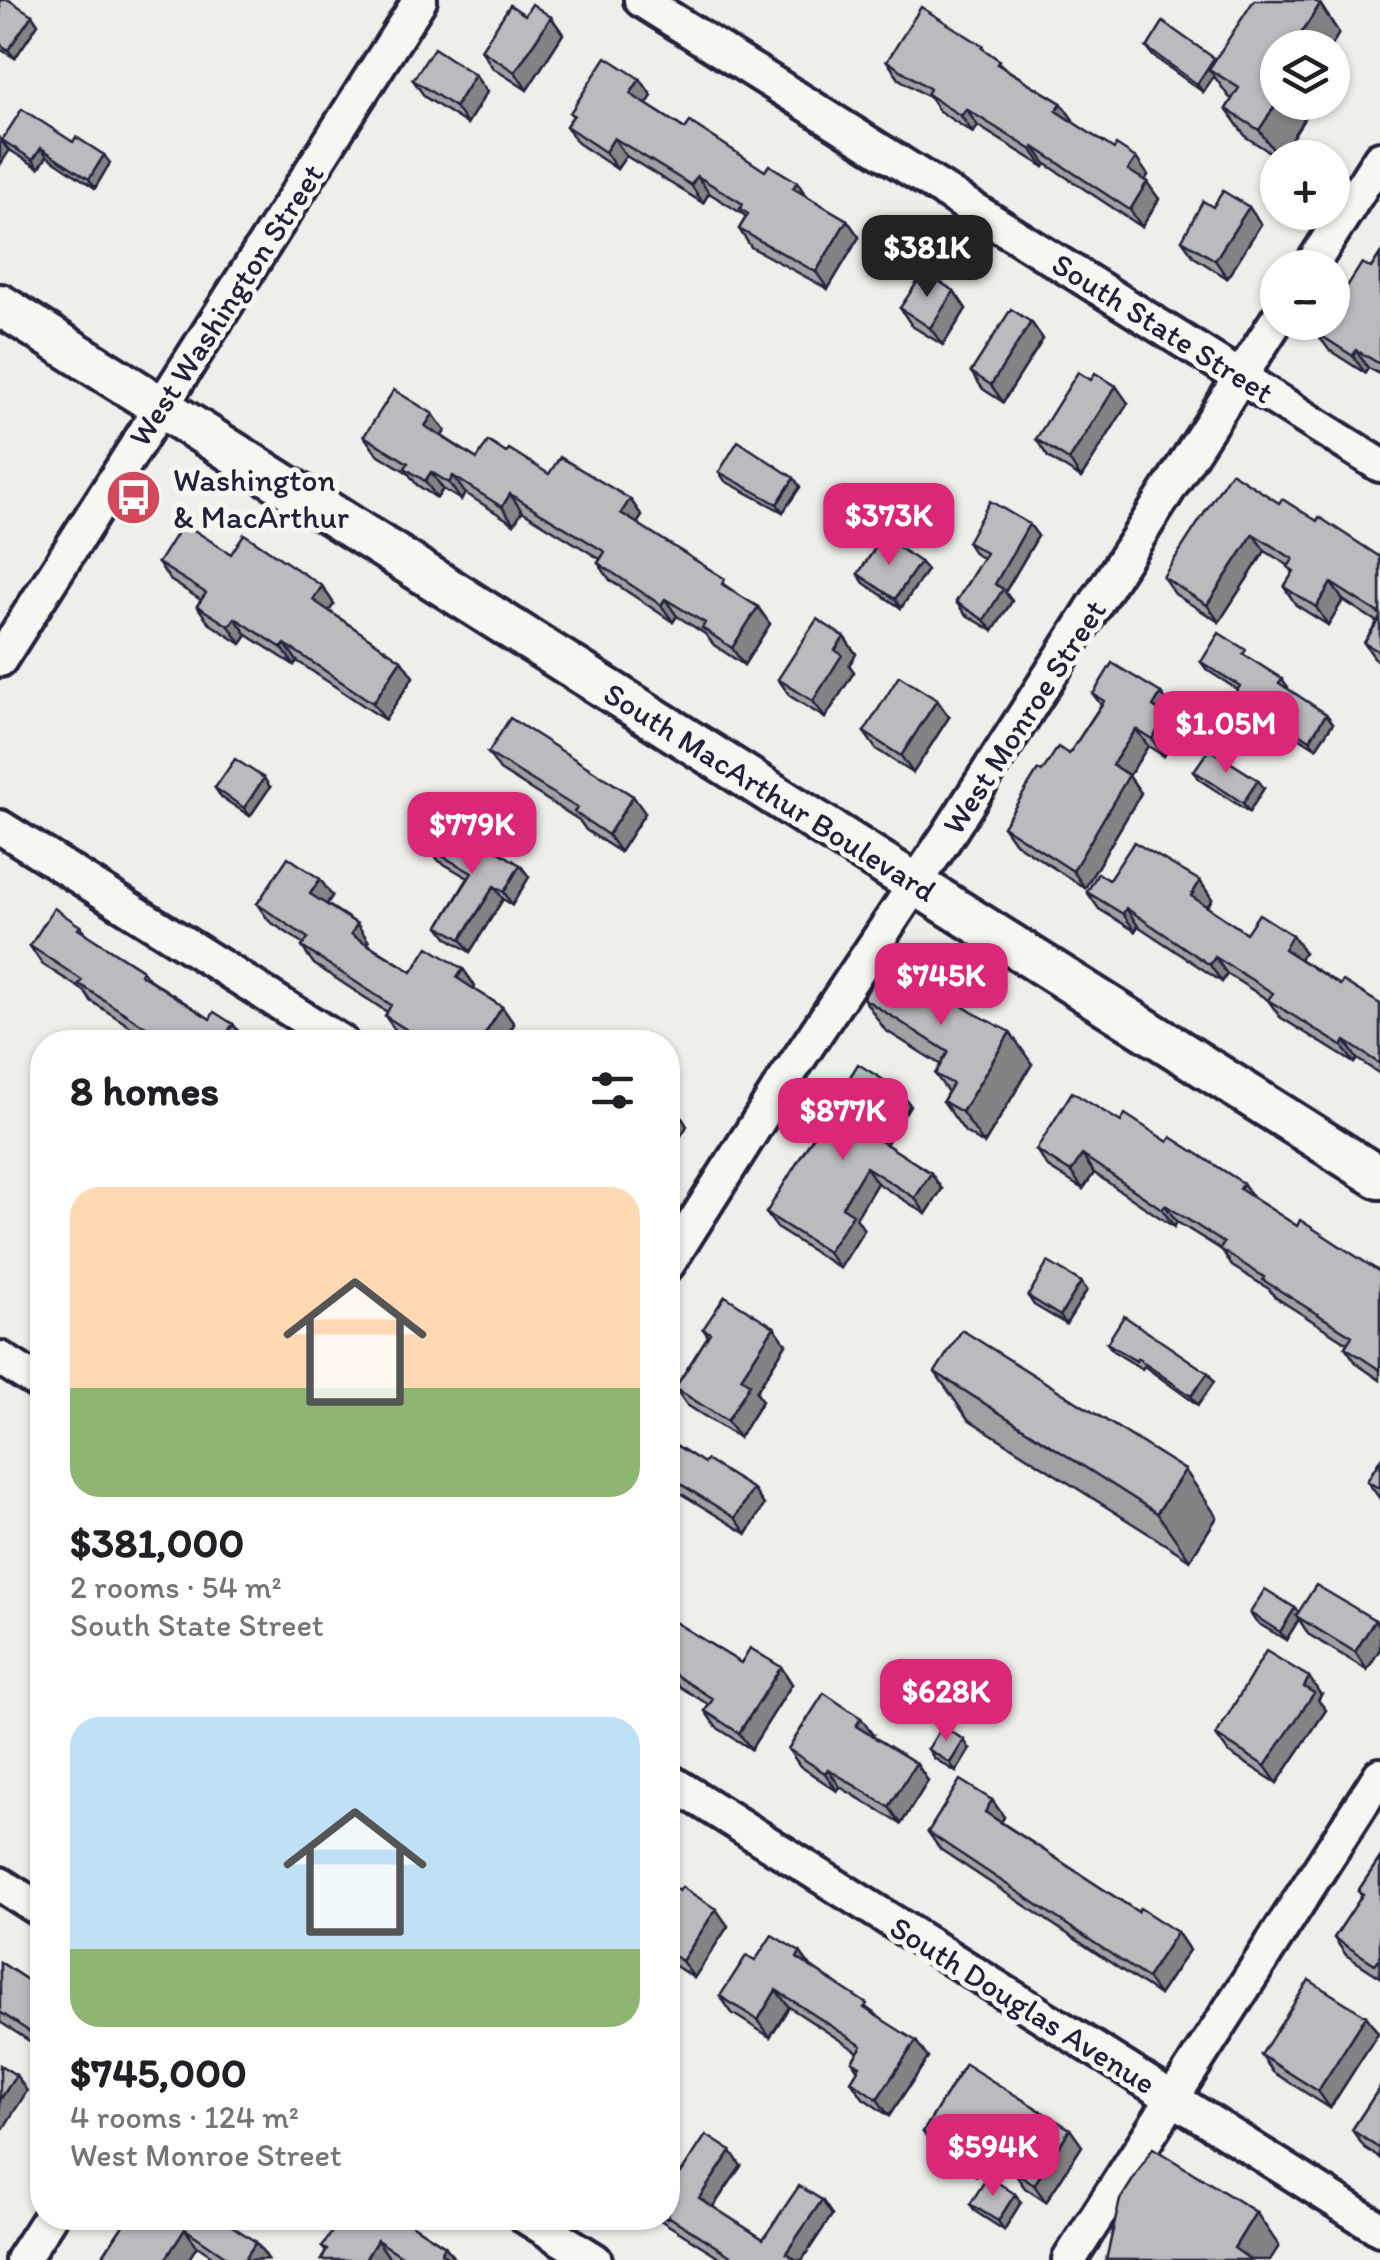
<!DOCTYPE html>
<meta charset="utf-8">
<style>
body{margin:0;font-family:Itim,sans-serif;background:#f6f6f6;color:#202124;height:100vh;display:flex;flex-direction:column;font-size:38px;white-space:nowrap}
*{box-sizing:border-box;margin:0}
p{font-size:32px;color:#757577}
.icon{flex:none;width:55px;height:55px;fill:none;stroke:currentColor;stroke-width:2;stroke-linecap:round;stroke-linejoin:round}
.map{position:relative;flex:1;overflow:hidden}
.panel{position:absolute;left:30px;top:1030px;width:650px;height:1200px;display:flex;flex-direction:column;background:#fff;border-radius:40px;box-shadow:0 2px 8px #0004}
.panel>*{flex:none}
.buttons{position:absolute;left:1260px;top:30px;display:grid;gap:20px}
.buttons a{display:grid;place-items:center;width:90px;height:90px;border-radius:50%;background:#fff;box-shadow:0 2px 8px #0004;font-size:50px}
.price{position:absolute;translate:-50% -85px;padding:0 22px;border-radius:20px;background:#db2777;color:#fff;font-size:32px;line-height:65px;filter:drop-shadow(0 2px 5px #0008)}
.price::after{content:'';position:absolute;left:50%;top:60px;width:30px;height:22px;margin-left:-15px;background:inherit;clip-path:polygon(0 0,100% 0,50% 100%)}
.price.current{background:#222;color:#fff}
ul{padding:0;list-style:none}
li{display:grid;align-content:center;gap:20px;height:530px;padding:0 40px}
li span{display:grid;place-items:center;height:310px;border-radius:30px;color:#555}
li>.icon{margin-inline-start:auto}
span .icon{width:180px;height:180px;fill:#fffc;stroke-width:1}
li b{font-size:42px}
h2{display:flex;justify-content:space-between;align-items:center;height:120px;padding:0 40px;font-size:42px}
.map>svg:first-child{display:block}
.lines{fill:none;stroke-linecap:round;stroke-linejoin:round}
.minor-casing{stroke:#22223b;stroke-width:40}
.major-casing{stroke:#22223b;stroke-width:48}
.minor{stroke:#f6f6f2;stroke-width:32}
.major{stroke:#f6f6f2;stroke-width:40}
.wall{fill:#a1a1a4;stroke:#22223b;stroke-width:2.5}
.shaded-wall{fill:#838386;stroke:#22223b;stroke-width:2.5}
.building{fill:#bbbbbf;stroke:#22223b;stroke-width:2.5}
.labels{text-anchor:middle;stroke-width:10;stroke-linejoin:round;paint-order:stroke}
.street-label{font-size:32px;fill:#22223b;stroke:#f6f6f2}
.poi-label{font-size:32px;fill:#22223b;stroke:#f6f6f2;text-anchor:start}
</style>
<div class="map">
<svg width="1380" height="2260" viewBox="0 0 1380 2260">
<rect width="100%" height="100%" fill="#eeeeeb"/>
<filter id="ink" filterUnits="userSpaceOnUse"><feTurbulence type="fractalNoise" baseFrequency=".01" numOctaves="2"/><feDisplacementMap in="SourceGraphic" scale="20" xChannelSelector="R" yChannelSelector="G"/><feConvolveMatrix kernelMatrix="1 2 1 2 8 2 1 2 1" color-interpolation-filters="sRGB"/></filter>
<g filter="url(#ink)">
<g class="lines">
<defs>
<path id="minor" d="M641 0 1380 465
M1310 268 1380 158
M0 660 420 0
M0 827 341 1042
M668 1264 778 1090 951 830 1278 318
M0 1358 42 1385
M668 1780 1380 2229
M0 1884 42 1911
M527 2218 595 2260
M22 2260 49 2218
M1069 2260 1380 1775"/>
<path id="major" d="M0 305 1380 1178"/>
</defs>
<use href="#minor" class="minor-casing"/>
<use href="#major" class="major-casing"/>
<use href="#minor" class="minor"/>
<use href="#major" class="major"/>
</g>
<path class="wall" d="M0 0 32 15 38 24 15 58 0 49Z
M1320 4 1339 33 1330 48H1278V102H1303L1309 111 1279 158 1246 137 1226 109 1232 99 1229 97 1214 76 1203 92 1153 56 1147 48 1214 58 1215 59Z
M525 15 551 17 563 34 527 90 493 68 481 50Z
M987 52 1006 69 1061 103 1073 120 1072 122 1148 175 1145 181 1159 199 1142 227 1046 164 1044 167 978 126 973 133 939 111 930 98 899 79 887 61Z
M640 79 652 96 646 104 685 129 806 196 847 220 859 237 828 289 751 247 739 229 746 217 744 215 709 193 703 203 626 156 617 169 578 143 566 126 573 116 570 113Z
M413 80 487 92 467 124 425 97Z
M2 140 73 142 110 163 95 188 47 156 39 168 8 149Z
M1213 207 1261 224 1227 278 1194 257 1182 240Z
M1380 254V374L1368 368 1365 373 1329 350 1317 333 1371 268Z
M954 291 966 309 943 345 912 326 900 308Z
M1031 322 1043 339 1003 402 983 389 971 372Z
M1091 380 1128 403 1081 478 1048 457 1036 439Z
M445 431 442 436 477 459 506 453 549 474 630 499 642 516 637 523 733 591 770 624 744 665 714 645 705 634 677 616 673 622 610 580 598 563 600 559 522 511 514 524 465 493 461 500 443 489 437 498 417 485 408 473 376 453 364 436Z
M719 472 794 478 800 487 783 512 725 481Z
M1279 503 1317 521 1380 557V662L1376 660 1364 643 1377 622 1343 600 1328 625 1296 605 1284 587 1293 573 1289 566 1265 551 1219 622 1175 594 1163 577Z
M1029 524 1038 536 1005 592 1012 601 993 631 965 614 956 602 983 558 975 554 967 542Z
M231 554 322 586 334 604 329 611 401 660 413 677 385 720 297 661 294 665 247 635 241 644 209 623 197 606 201 600 170 580 158 563Z
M920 562 927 570 901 608 864 583 858 574Z
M844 637 856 654 849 665 854 672 825 718 790 696 778 679Z
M1252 660 1282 679 1288 687 1287 689 1326 714 1333 723 1316 748 1242 701 1236 692 1238 690 1207 670 1201 662Z
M1093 694 1173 710 1169 717 1179 732 1164 756 1148 746 1129 776 1141 793 1085 888 1015 843 1003 826 1042 772 1069 754 1101 705Z
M949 717 913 773 876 749 864 732Z
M488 753 645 813 620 852 586 830 579 820 500 770Z
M1194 771 1264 788 1249 812 1200 780Z
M270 787 250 816 221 797 215 788Z
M430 849 487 850 520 865 529 877 512 905 503 899 470 952 448 938 439 926 468 878 439 861Z
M1109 880 1200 881 1212 899 1207 907 1246 933 1292 935 1304 952 1300 959 1340 985 1380 1004V1074L1357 1059 1354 1063 1280 1017 1268 1000 1227 974 1222 982 1138 926 1135 931 1099 909 1087 892Z
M332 896 327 904 357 924 369 942 368 944 412 972 463 969 475 986 474 989 502 1007 514 1024 503 1042H412L397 1033 385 1016 387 1012 314 964 302 947 304 944 269 921 257 904Z
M80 926 87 935 142 970 149 979 210 1019 233 1024 243 1038 249 1042H154L91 1001 84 991 42 964 30 946Z
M863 998 1032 1064 984 1144 965 1132 943 1101 948 1092 935 1074 941 1065 885 1030Z
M898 1089 910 1105 886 1144 942 1189 926 1214 877 1183 856 1218 864 1230 840 1268 778 1229 766 1213Z
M1121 1122 1254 1199 1297 1226 1380 1272V1380L1357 1364 1345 1347 1347 1343 1275 1297 1269 1289 1232 1266 1222 1250 1177 1222 1174 1227 1094 1173 1083 1189 1048 1167 1036 1150Z
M1081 1282 1087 1290 1066 1324 1034 1305 1028 1296Z
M774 1327 786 1344 756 1392 762 1401 739 1438 687 1405 675 1388 708 1336 703 1329Z
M1107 1343 1208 1373 1214 1382 1198 1405 1144 1366 1142 1369 1113 1351Z
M935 1372 1217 1517 1190 1560 968 1419Z
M668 1440 704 1463 753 1489 764 1505 747 1534 675 1490 668 1502Z
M1380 1460V1499L1367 1481Z
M1295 1608 1298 1613 1375 1620 1380 1627V1649L1367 1670 1308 1634 1299 1619 1286 1640 1256 1622 1250 1613Z
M668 1618 741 1663 781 1667 792 1684 751 1749 716 1727 705 1711 709 1705 668 1679Z
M1321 1695 1318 1700 1326 1710 1277 1783 1228 1752 1216 1735Z
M873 1735 872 1736 916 1763 928 1781 901 1824 840 1787 837 1791 800 1766 788 1749Z
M928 1749H970L956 1772 934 1758Z
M992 1800 1004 1817 1001 1822 1138 1912 1177 1932 1189 1950 1159 1995 940 1849 928 1832Z
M1380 1858V1977L1346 1955 1334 1938 1362 1896 1358 1891Z
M668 1884 728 1926 694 1978 668 1961Z
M800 1952 811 1967 875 2014 928 2058 889 2116 863 2098 851 2081 858 2070 852 2061 858 2052 789 2007 770 2037 732 2013 720 1996 755 1961Z
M0 1962 42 1990V2049L0 2022Z
M1366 2016 1378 2033 1330 2108 1273 2072 1261 2055Z
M965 2064 1082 2146 1046 2202 1025 2188 1013 2171 1025 2152 1001 2136 977 2176 935 2150 923 2132Z
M1380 2087V2158L1364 2147 1352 2130Z
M668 2165 681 2173 741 2166 713 2207 763 2239 822 2200 832 2215 802 2260H724L657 2218H668Z
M1015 2194 1021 2202 1004 2230 976 2212 970 2204Z
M128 2218 256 2242 268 2259 218 2260 197 2246 188 2260H100Z
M405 2220 445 2246 455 2260H321L326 2252 322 2247Z"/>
<path class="shaded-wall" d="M1320 4 1339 33 1330 48H1292Z
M32 15 38 24 15 58 8 50Z
M551 17 563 34 527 90 515 72Z
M1214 58 1220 66 1209 69 1214 76 1203 92 1197 84Z
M475 75 487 92 467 124 455 107Z
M640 79 652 96 642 111 630 94Z
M1278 101V102H1303L1309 111 1279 158 1259 130Z
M1061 103 1073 120 1068 129 1056 111Z
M966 109 978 126 973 133 961 116Z
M614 138 626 156 617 169 605 152Z
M0 139 9 151 0 165Z
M1034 147 1046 164 1044 167 1032 150Z
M41 148 47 156 39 168 33 160Z
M104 155 110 163 95 188 89 179Z
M1136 158 1148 175 1140 188 1128 170Z
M697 176 709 193 703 203 691 185Z
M797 182 809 200 793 188Z
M1147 182 1159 199 1142 227 1130 210Z
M1249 207 1261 224 1227 278 1215 260Z
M847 220 859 237 828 289 816 272Z
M954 291 966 309 943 345 930 328Z
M1031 322 1043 339 1003 402 991 385Z
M1356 350 1368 368 1365 373 1353 356Z
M1116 386 1128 403 1081 478 1069 460Z
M433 414 445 431 437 443 425 426Z
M431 472 443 489 437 498 425 481Z
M453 476 465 493 461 500 449 483Z
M794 478 800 487 783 512 777 504Z
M510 494 522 511 514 524 502 507Z
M630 499 642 516 633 530 621 513Z
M1029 524 1038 536 1005 592 1012 601 993 631 984 620 995 584Z
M1253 534 1265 551 1219 622 1207 605Z
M920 562 927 570 901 608 895 599Z
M1331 583 1343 600 1328 625 1316 607Z
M322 586 334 604 325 617 313 600Z
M665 599 677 616 673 622 661 605Z
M758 607 770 624 744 665 732 648Z
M235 618 247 635 241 644 229 626Z
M844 637 856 654 849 665 854 672 825 718 813 701 835 650Z
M285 644 297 661 294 665 282 648Z
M401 660 413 677 385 720 373 703Z
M1161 693 1173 710 1169 717 1179 732 1164 756 1152 739 1153 706Z
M937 700 949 717 913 773 901 756Z
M1326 714 1333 723 1316 748 1310 740Z
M1136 729 1148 746 1129 776 1141 793 1085 888 1073 871 1112 765Z
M264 778 270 787 250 816 244 808Z
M1258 780 1264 788 1249 812 1243 803Z
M633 796 645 813 620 852 608 835Z
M520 865 529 877 512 905 504 892Z
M320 879 332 896 322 911 310 894Z
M1200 881 1212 899 1203 913 1191 896Z
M494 886 503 899 470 952 461 939Z
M1126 908 1138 926 1135 931 1123 914Z
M357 924 369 942 363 951 351 934Z
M1292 935 1304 952 1296 966 1284 949Z
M1215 957 1227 974 1222 982 1210 965Z
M463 969 475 986 469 995 457 978Z
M502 1007 514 1024 503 1042H480Z
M233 1024 245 1041 229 1030Z
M423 1032 430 1042H423L420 1038Z
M1010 1032 1032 1064 984 1144 962 1112Z
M1345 1041 1357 1059 1354 1063 1342 1046Z
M898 1089 910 1105 882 1151 870 1134Z
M679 1113 687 1126 668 1157V1131Z
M1082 1155 1094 1173 1083 1189 1071 1172Z
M866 1167 877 1183 856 1218 864 1230 840 1268 828 1252 842 1207Z
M931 1173 942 1189 926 1214 915 1198Z
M1243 1183 1255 1200 1240 1189Z
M1165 1205 1177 1222 1174 1227 1162 1209Z
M1081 1282 1087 1290 1066 1324 1060 1316Z
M774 1327 786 1344 756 1392 762 1401 739 1438 727 1421 741 1378Z
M1208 1373 1214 1382 1198 1405 1191 1396Z
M1185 1470 1217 1517 1190 1560 1157 1513Z
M668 1479 675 1490 668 1502Z
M753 1489 764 1505 747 1534 735 1518Z
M1295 1608 1301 1616H1296L1299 1619 1286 1640 1280 1632Z
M1375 1620 1380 1627V1649L1367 1670 1355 1652Z
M781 1667 792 1684 751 1749 739 1733Z
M1309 1677 1321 1695 1318 1700 1326 1710 1277 1783 1265 1766Z
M861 1718 873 1735 868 1744 856 1726Z
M964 1740 970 1749 956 1772 950 1763Z
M916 1763 928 1781 901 1824 889 1807Z
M828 1769 840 1787 837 1791 825 1773Z
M992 1800 1004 1817 997 1829 985 1812Z
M716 1909 728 1926 694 1978 682 1961Z
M1177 1932 1189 1950 1159 1995 1147 1978Z
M800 1952 812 1969 797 1958Z
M776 1990 789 2007 770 2037 758 2020Z
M1366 2016 1378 2033 1330 2108 1318 2091Z
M916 2041 928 2058 889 2116 877 2099Z
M16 2075 27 2091 0 2134V2100Z
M989 2119 1001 2136 977 2176 965 2158Z
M1070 2129 1082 2146 1046 2202 1034 2185Z
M731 2151 741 2166 709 2212 699 2198Z
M1015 2194 1021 2202 1004 2230 998 2221Z
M822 2200 832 2215 802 2260H791L786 2253Z
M1256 2212 1279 2246 1270 2260H1242L1234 2248Z
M185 2229 197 2246 188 2260H165Z
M377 2240 391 2260H365Z
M256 2242 268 2259 244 2260Z
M445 2246 455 2260H445L441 2253Z"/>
<path class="building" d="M0 0H9L32 15 8 50 0 44Z
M1254 0H1312L1320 4 1292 48H1278V69L1275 73 1278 75V101L1259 130 1226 109 1239 88 1209 69Z
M532 4 551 17 515 72 481 50 510 5 525 15Z
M921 7 983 46 982 48 999 60 997 64 1061 103 1056 111 1114 149 1116 145 1136 158 1128 170 1147 182 1130 210 1034 147 1032 150 966 109 961 116 927 94 930 89 887 61Z
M1163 22 1214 58 1197 84 1147 48Z
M434 48 475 75 455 107 413 80Z
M606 57 640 79 630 94 685 129 690 122 765 171 769 165 797 182 793 188 847 220 816 272 739 229 748 214 740 209 743 204 697 176 691 185 614 138 605 152 566 126 574 115 570 113Z
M22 109 73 142 76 137 104 155 89 179 41 148 33 160 2 140Z
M1223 191 1249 207 1215 260 1182 240 1203 201 1213 207Z
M1380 254V364L1356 350 1353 356 1317 333 1324 322H1332V310L1362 263 1371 268Z
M924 272 954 291 930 328 900 308Z
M1011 309 1031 322 991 385 971 372Z
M1078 372 1091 380 1095 373 1116 386 1069 460 1036 439Z
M394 390 433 414 425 426 477 459 488 441 506 453 509 449 549 474 560 457 630 499 621 513 725 579 722 584 758 607 732 648 702 628 705 623 665 599 661 605 598 563 605 552 510 494 502 507 453 476 449 483 431 472 425 481 405 468 408 463 364 436Z
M738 441 794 478 777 504 719 472Z
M1231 472 1279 503 1282 499 1317 521 1319 517 1380 557V614L1331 583 1316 607 1284 587 1294 571 1288 567 1293 559 1253 534 1207 605 1163 577Z
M990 501 1029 524 995 584 1003 589 984 620 956 602 986 553 967 542Z
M183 523 231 554 244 534 322 586 313 600 401 660 373 703 285 644 282 648 235 618 229 626 197 606 206 593 158 563Z
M883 536 920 562 895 599 858 574Z
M1380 618V652L1364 643Z
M817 619 844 637 835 650 842 655 813 701 778 679Z
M1219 633 1246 650 1243 654 1282 679 1279 683 1326 714 1310 740 1236 692 1240 686 1201 662Z
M1112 663 1161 693 1153 706 1167 715 1152 739 1136 729 1112 765 1129 775 1073 871 1003 826 1038 770 1042 772 1058 747 1069 754 1104 701 1093 694Z
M899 676 937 700 901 756 864 732Z
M510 718 633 796 608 835 574 812 577 808 488 753Z
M1209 749 1258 780 1243 803 1194 771Z
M235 759 264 778 244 808 215 788Z
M444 825 487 850 490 846 520 865 504 892 494 886 461 939 439 926 472 873 430 849Z
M1134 842 1200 881 1191 896 1246 933 1259 914 1292 935 1284 949 1340 985 1343 981 1380 1004V1064L1345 1041 1342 1046 1268 1000 1273 993 1215 957 1210 965 1126 908 1123 914 1087 892 1098 873 1109 880Z
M288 857 320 879 310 894 357 924 351 934 412 972 428 947 463 969 457 978 502 1007 480 1042H439L423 1032 420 1038 385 1016 391 1005 302 947 308 938 257 904Z
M54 908 80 926 78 929 142 970 140 974 210 1019 214 1012 233 1024 229 1030 248 1042H169L79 984 82 980 30 946Z
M888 959 972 1012 1010 1032 962 1112 943 1101 953 1084 935 1074 948 1052 863 998Z
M858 1064 898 1089 870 1134 931 1173 915 1198 866 1167 842 1207 853 1214 828 1252 766 1213Z
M1072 1092 1121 1122 1125 1114 1168 1142 1171 1137 1243 1183 1240 1189 1297 1226 1300 1220 1380 1272V1370L1345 1347 1352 1336 1263 1280 1264 1277 1220 1249 1224 1243 1165 1205 1162 1209 1082 1155 1071 1172 1036 1150Z
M668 1106 679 1113 668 1131Z
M1048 1262 1081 1282 1060 1316 1028 1296Z
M725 1296 774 1327 741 1378 750 1384 727 1421 675 1388 710 1333 703 1329Z
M1124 1316 1208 1373 1191 1396 1137 1358 1136 1361 1107 1343Z
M962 1330 1185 1470 1157 1513 935 1372Z
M668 1440 704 1463 706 1460 753 1489 735 1518 668 1476Z
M1380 1460V1489L1367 1481Z
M1316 1585 1375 1620 1355 1652 1296 1616Z
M1265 1589 1295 1608 1280 1632 1250 1613Z
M668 1618 741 1663 750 1648 781 1667 739 1733 705 1711 713 1699 668 1670Z
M1266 1651 1309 1677 1304 1687 1314 1693 1265 1766 1216 1735Z
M824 1693 861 1718 856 1726 916 1763 889 1807 828 1769 825 1773 788 1749Z
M942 1726 964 1740 950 1763 928 1749Z
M960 1780 992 1800 985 1812 1138 1912 1140 1908 1177 1932 1147 1978 928 1832Z
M1380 1858V1958L1375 1964 1334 1938 1363 1894 1358 1891Z
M668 1884 679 1891 682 1887 716 1909 682 1961 668 1952Z
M772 1935 800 1952 797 1958 867 2004 864 2008 916 2041 877 2099 851 2081 860 2066 852 2061 862 2046 776 1990 758 2020 720 1996 746 1956 755 1961Z
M0 1962 42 1990V2040L0 2012Z
M1309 1980 1366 2016 1318 2091 1261 2055Z
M965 2064 1070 2129 1034 2185 1013 2171 1029 2145 989 2119 965 2158 923 2132Z
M0 2065 16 2075 0 2100Z
M1380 2087V2149L1352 2130Z
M706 2135 731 2151 699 2198 763 2239 799 2186 822 2200 786 2253 797 2260H737L668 2216V2165L681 2173Z
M1153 2148 1256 2212 1234 2248 1251 2260H1106L1120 2200Z
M988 2176 1015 2194 998 2221 970 2204Z
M128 2218H220L256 2242 244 2260H231L185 2229 165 2260H100Z
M341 2218H402L445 2246 441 2253 451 2260H408L377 2240 365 2260H321L327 2250 322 2247Z"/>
</g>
<defs>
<symbol id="bus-disc" viewBox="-11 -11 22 22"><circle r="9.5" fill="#d1495b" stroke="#f6f6f2"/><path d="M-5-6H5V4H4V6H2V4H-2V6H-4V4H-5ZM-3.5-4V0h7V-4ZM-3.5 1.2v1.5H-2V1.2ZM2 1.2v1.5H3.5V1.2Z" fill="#fff"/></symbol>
</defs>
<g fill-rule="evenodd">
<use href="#bus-disc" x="102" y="466" width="63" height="63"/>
</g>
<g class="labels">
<g class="street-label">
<text transform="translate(226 305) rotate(-57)" y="11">West Washington Street</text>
<text transform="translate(1163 328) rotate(32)" y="11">South State Street</text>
<text transform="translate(1024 717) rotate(-57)" y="11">West Monroe Street</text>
<text transform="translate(770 792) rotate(32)" y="11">South MacArthur Boulevard</text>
<text transform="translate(1023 2005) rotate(32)" y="11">South Douglas Avenue</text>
</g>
<g class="poi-label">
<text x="173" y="491">Washington<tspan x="173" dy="37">&amp; MacArthur</tspan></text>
</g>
</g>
</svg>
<div class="buttons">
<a><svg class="icon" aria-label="layers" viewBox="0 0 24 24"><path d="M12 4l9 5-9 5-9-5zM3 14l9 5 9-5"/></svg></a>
<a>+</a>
<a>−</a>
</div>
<b class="price current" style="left:927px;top:300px">$381K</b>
<b class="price" style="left:889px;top:568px">$373K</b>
<b class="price" style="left:1226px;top:776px">$1.05M</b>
<b class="price" style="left:472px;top:877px">$779K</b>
<b class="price" style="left:941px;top:1028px">$745K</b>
<b class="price" style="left:843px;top:1163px">$877K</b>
<b class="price" style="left:946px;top:1744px">$628K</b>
<b class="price" style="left:993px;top:2199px">$594K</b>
<section class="panel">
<h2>8 homes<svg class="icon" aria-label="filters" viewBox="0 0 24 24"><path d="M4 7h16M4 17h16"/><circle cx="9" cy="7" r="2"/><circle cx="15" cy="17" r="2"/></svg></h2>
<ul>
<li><span style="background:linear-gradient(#ffd9b3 65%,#8fb573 0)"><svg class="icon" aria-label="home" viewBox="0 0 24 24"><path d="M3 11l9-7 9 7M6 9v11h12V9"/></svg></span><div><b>$381,000</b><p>2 rooms · 54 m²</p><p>South State Street</p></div></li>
<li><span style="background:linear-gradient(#bfe0f5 75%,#8fb573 0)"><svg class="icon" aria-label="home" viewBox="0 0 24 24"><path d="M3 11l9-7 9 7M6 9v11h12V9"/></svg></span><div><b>$745,000</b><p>4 rooms · 124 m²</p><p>West Monroe Street</p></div></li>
</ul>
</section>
</div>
